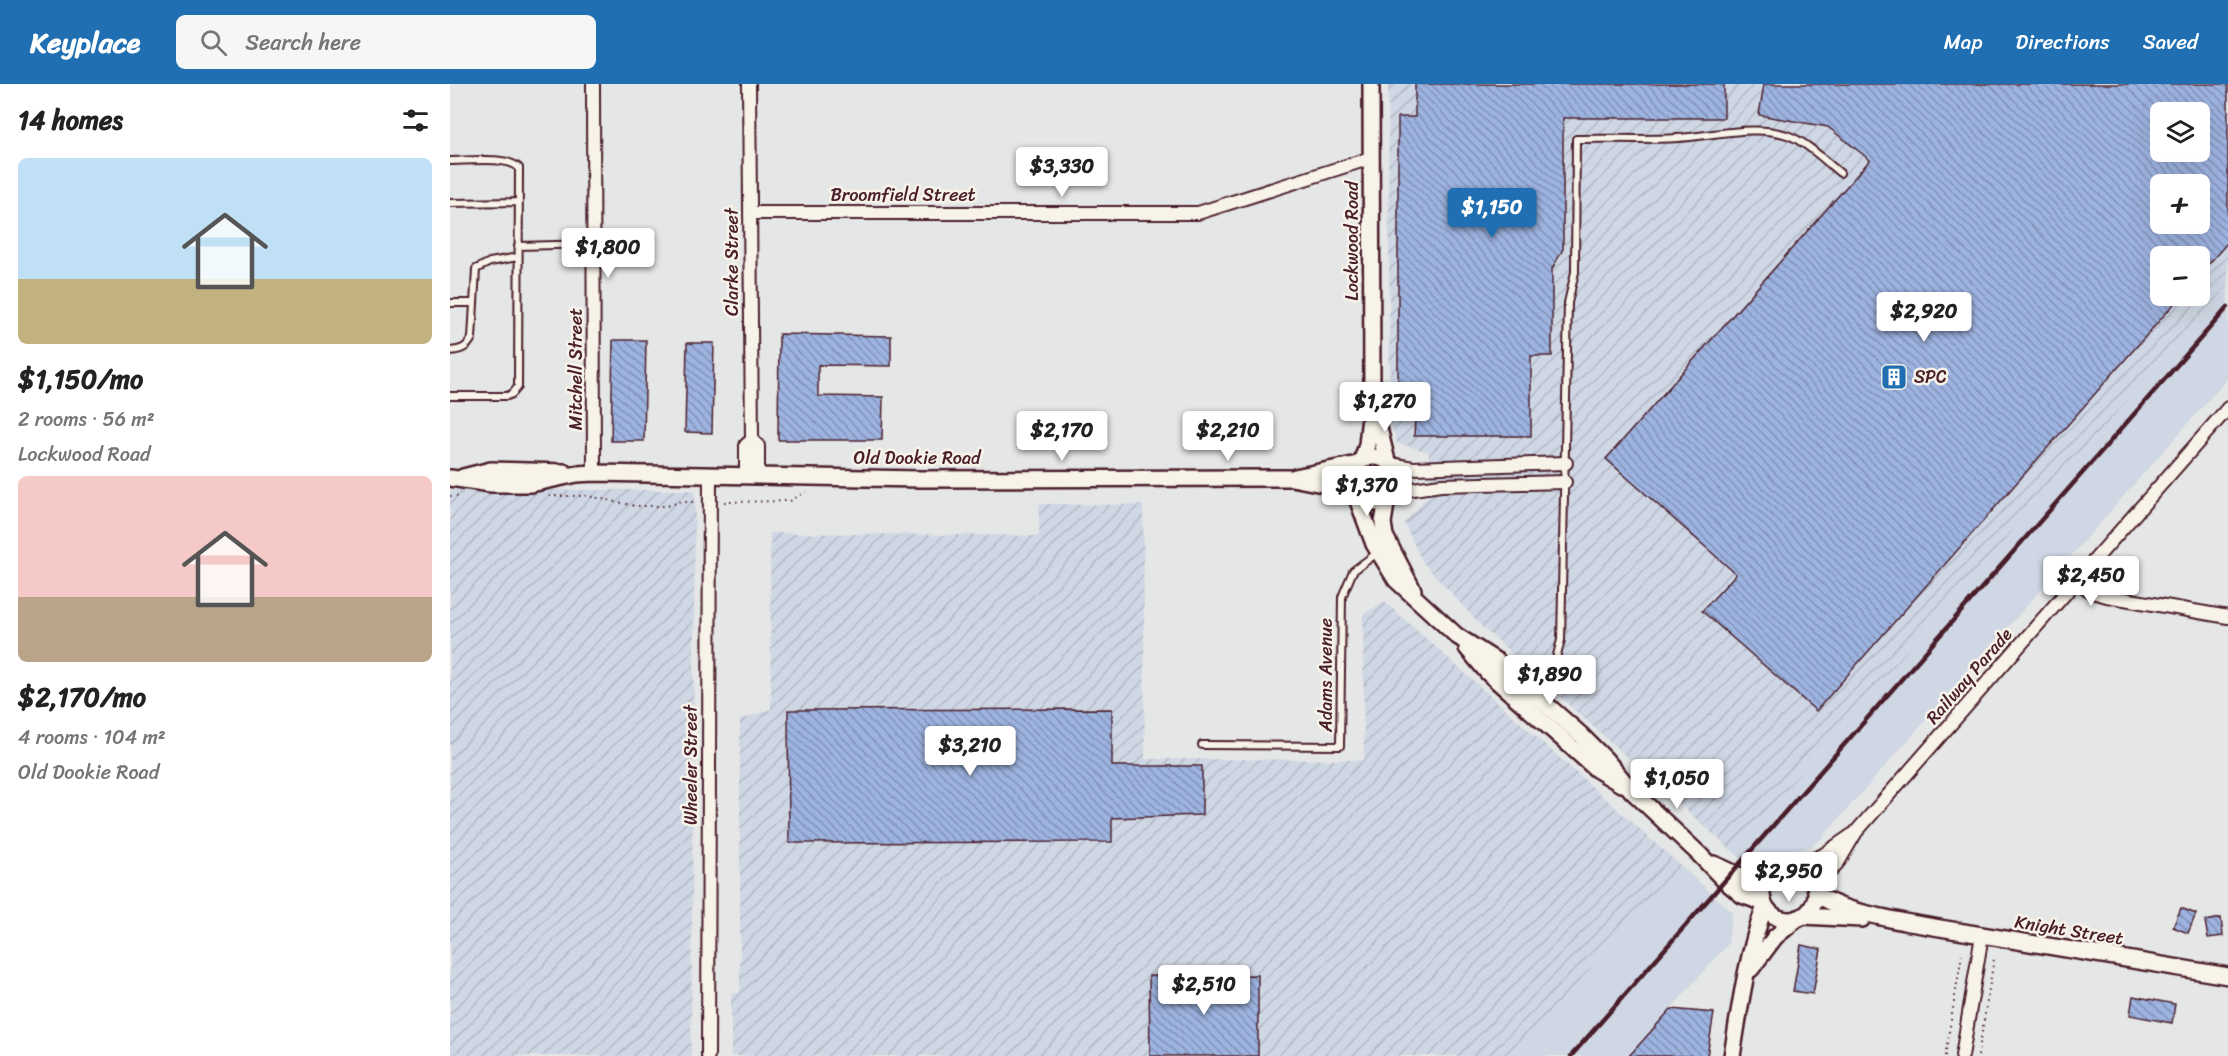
<!DOCTYPE html>
<meta charset="utf-8">
<style>
body{margin:0;font-family:Sriracha,sans-serif;background:#f6f6f6;color:#222;height:100vh;display:flex;flex-direction:column;font-size:22px;white-space:nowrap}
*{box-sizing:border-box;margin:0}
p{font-size:20px;color:#767676}
.icon{flex:none;width:33px;height:33px;fill:none;stroke:currentColor;stroke-width:2;stroke-linecap:round;stroke-linejoin:round}
.map{position:relative;flex:1;overflow:hidden}
.drawer{display:flex;flex-direction:column;background:#fff;width:450px}
.drawer>*{flex:none}
.buttons{position:absolute;left:1700px;top:18px;display:grid;gap:12px}
.buttons a{display:grid;place-items:center;width:60px;height:60px;border-radius:9px;background:#fff;box-shadow:0 6px 24px #0002;font-size:30px}
.price{position:absolute;translate:-50% -51px;padding:0 14px;border-radius:6px;background:#fff;color:#222;font-size:20px;line-height:39px;filter:drop-shadow(0 2px 3px #0008)}
.price::after{content:'';position:absolute;left:50%;top:36px;width:18px;height:14px;margin-left:-9px;background:inherit;clip-path:polygon(0 0,100% 0,50% 100%)}
.price.on{background:#1f6fb2;color:#fff}
ul{padding:0;list-style:none}
li{display:grid;align-content:center;gap:12px;height:318px;padding:0 18px}
li span{display:grid;place-items:center;height:186px;border-radius:9px;color:#555}
li>.icon{margin-inline-start:auto}
span .icon{width:108px;height:108px;fill:#fffc;stroke-width:1}
li b{font-size:26px}
h2{display:flex;justify-content:space-between;align-items:center;height:72px;padding:0 18px;font-size:26px}
header{display:flex;align-items:center;gap:36px;box-sizing:border-box;height:84px;padding:0 30px;background:#1f6fb2;color:#fff}
header strong{font-size:28px}
nav{display:flex;gap:33px;margin-inline-start:auto;font-size:21px}
.search{width:420px;height:54px;background:#f6f6f6;display:flex;align-items:center;gap:15px;box-sizing:border-box;padding:0 21px;border-radius:9px;color:#767676;font-size:22px}
main{display:flex;flex:1;min-height:0}
.map>svg:first-child{display:block}
.built{fill:#cfd7e4}
.industrial{fill:url(#industrial-furrows);fill-rule:evenodd}
.building{fill:url(#building-back-hatch);stroke:#4a1f2b;stroke-width:1.5;fill-rule:evenodd}
.lines{fill:none;stroke-linecap:round;stroke-linejoin:round}
.service-casing{stroke:#4a1f2b;stroke-width:10}
.minor-casing{stroke:#4a1f2b;stroke-width:16}
.tertiary-casing{stroke:#4a1f2b;stroke-width:20}
.path{stroke:#4a1f2b;stroke-width:2;stroke-dasharray:1.5 4.5;stroke-linecap:butt}
.service{stroke:#f7f3e8;stroke-width:6}
.minor{stroke:#f7f3e8;stroke-width:12}
.tertiary{stroke:#f7f3e8;stroke-width:15}
.rail{stroke:#4a1f2b;stroke-width:4.5}
.labels{text-anchor:middle;stroke-width:5;stroke-linejoin:round;paint-order:stroke}
.street-label{font-size:18px;fill:#4a1f2b;stroke:#f7f3e8}
.poi-label{font-size:18px;fill:#4a1f2b;stroke:#f7f3e8;text-anchor:start}
</style>
<header>
<strong>Keyplace</strong>
<div class="search"><svg class="icon" aria-label="search" viewBox="0 0 24 24"><circle cx="10" cy="10" r="6"/><path d="M15 15l6 6"/></svg>Search here</div>
<nav><a>Map</a><a>Directions</a><a>Saved</a></nav>
</header>
<main>
<section class="drawer">
<h2>14 homes<svg class="icon" aria-label="filters" viewBox="0 0 24 24"><path d="M4 7h16M4 17h16"/><circle cx="9" cy="7" r="2"/><circle cx="15" cy="17" r="2"/></svg></h2>
<ul>
<li><span style="background:linear-gradient(#bfe0f5 65%,#c2b280 0)"><svg class="icon" aria-label="home" viewBox="0 0 24 24"><path d="M3 11l9-7 9 7M6 9v11h12V9"/></svg></span><div><b>$1,150/mo</b><p>2 rooms · 56 m²</p><p>Lockwood Road</p></div></li>
<li><span style="background:linear-gradient(#f6c9c9 65%,#b9a48a 0)"><svg class="icon" aria-label="home" viewBox="0 0 24 24"><path d="M3 11l9-7 9 7M6 9v11h12V9"/></svg></span><div><b>$2,170/mo</b><p>4 rooms · 104 m²</p><p>Old Dookie Road</p></div></li>
</ul>
</section>
<div class="map">
<svg width="1778" height="972" viewBox="0 0 1778 972">
<defs>
<pattern id="industrial-furrows" width="10" height="10" patternUnits="userSpaceOnUse" patternTransform="scale(1.5)"><rect width="10" height="10" fill="#cfd7e4"/><path d="M-1 1l2-2M0 10L10 0M9 11l2-2" fill="none" stroke="#b3b8c4"/></pattern>
<pattern id="building-back-hatch" width="6" height="6" patternUnits="userSpaceOnUse" patternTransform="scale(1.5)"><rect width="6" height="6" fill="#9db3e0"/><path d="M-1 5l2 2M0 0l6 6M5-1l2 2" fill="none" stroke="#8291b6"/></pattern>
</defs>
<rect width="100%" height="100%" fill="#e5e6e6"/>
<filter id="ink" filterUnits="userSpaceOnUse"><feTurbulence type="fractalNoise" baseFrequency=".0167" numOctaves="2"/><feDisplacementMap in="SourceGraphic" scale="12" xChannelSelector="R" yChannelSelector="G"/><feConvolveMatrix kernelMatrix="1 2 1 2 8 2 1 2 1" color-interpolation-filters="sRGB"/></filter>
<g filter="url(#ink)">
<path class="built" d="M1778 202V294L1370 756 1360 763 1321 773 1305 786 1282 767Z
M1231 782 1282 828 1278 860 1179 972H1063Z"/>
<path class="industrial" d="M938 0H1778V202L1282 767 1031 542 972 477 954 439 980 410 979 368 947 359 940 334ZM1710 28H1749V68H1710ZM1710 100H1749V140H1710ZM1710 172H1749V212H1710Z
M0 406H245L241 972H0Z
M589 420 693 421 695 675 914 676 913 530 935 518 1231 782 1063 972H281V910L290 909V636L321 625 320 449 589 452Z"/>
<path class="building" d="M965 0H1274V34H1113V165L1102 185V272H1081V352H964L965 335H948V33H965Z
M1314 0H1778V158L1749 191V172H1710V212H1731L1366 627 1252 527 1286 490 1156 375 1420 76 1378 43 1309 31ZM1710 28H1749V68H1710ZM1710 100H1749V140H1710Z
M329 250 441 252V282L368 281V312L433 313 432 356H328Z
M163 256H196L194 357H161Z
M237 259H264L262 349 235 348Z
M662 625V682H752V731L662 734V758L339 759 338 626Z
M1731 824 1746 830 1738 849 1723 843Z
M1771 834 1773 852 1758 854 1755 837Z
M1351 861 1371 865 1363 910 1343 907Z
M808 891V972H700L699 892Z
M1683 912 1725 920 1722 939 1680 931Z
M1221 925 1264 929 1257 972H1179Z"/>
<g class="lines">
<defs>
<path id="service" d="M0 77C17 77 58 72 69 84L68 303 62 310 57 312H0
M0 119 68 118
M68 162 143 160
M0 219H23
M0 267C11 266 17 264 22 254L26 185 40 178 68 173
M1086 610 1104 582 1111 556 1118 219 1125 188 1126 55C1160 54 1194 56 1228 54 1262 52 1310 39 1342 53 1360 61 1375 77 1390 89
M752 661 890 662 892 513 903 487 923 472 929 470"/>
<path id="minor" d="M143 0 144 389
M300 129H748L921 74
M302 356 308 362V392
M940 380 963 384 1116 379
M296 392V361L302 356 299 0
M942 408 991 401 1115 398
M1627 497 1642 508 1657 512 1778 533
M1331 784 1360 777 1373 771 1402 751
M1365 806 1389 777 1406 748 1778 324
M258 972 260 391
M1512 972 1532 851"/>
<path id="tertiary" d="M925 328 937 377
M901 396a23 23 0 1 1 46 0a23 23 0 1 1-46 0Z
M912 376 917 361 922 313 921 0
M13 393 41 386 114 388
M845 393 908 380
M0 394 41 400H81L127 390 144 389 470 395 842 394 903 406
M905 409 924 460 946 496 1007 552 1048 578 1131 651 1155 675 1182 707 1249 770 1274 796 1292 811 1314 819
M937 414 933 439 935 452 963 506
M1017 564 1038 589 1116 658 1146 685 1171 700
M1264 780 1295 794 1318 793
M1312 809a27 27 0 1 1 54 0a27 27 0 1 1-54 0Z
M1366 810C1392 827 1424 831 1454 838L1778 892
M1353 832 1412 835
M1301 885 1325 853 1348 834
M1282 972C1290 922 1297 870 1315 822"/>
</defs>
<use href="#service" class="service-casing"/>
<use href="#minor" class="minor-casing"/>
<use href="#tertiary" class="tertiary-casing"/>
<path class="path" d="M0 412H12
M99 412H138L186 422H217L229 418H247
M274 418 340 417 356 408
M1495 972 1512 870
M1528 972 1544 875"/>
<use href="#service" class="service"/>
<use href="#minor" class="minor"/>
<use href="#tertiary" class="tertiary"/>
<path class="rail" d="M1121 972 1778 223"/>
</g>
</g>
<defs>
<symbol id="building-square" viewBox="-11 -11 22 22"><rect x="-9" y="-9" width="18" height="18" rx="4" fill="#1f6fb2" stroke="#f7f3e8"/><path d="M-4-6H4V6H1V3H-1V6H-4ZM-2.5-4.3h1.7v1.8h-1.7ZM.8-4.3h1.7v1.8H.8ZM-2.5-1h1.7V.8h-1.7ZM.8-1h1.7V.8H.8Z" fill="#fff"/></symbol>
</defs>
<g fill-rule="evenodd">
<use href="#building-square" x="1429" y="278" width="30" height="30"/>
</g>
<g class="labels">
<g class="street-label">
<text x="453" y="117">Broomfield Street</text>
<text transform="translate(902 157) rotate(-90)" y="6">Lockwood Road</text>
<text transform="translate(282 178) rotate(-90)" y="6">Clarke Street</text>
<text transform="translate(126 285) rotate(-90)" y="6">Mitchell Street</text>
<text x="467" y="380">Old Dookie Road</text>
<text transform="translate(876 591) rotate(-90)" y="6">Adams Avenue</text>
<text transform="translate(1519 592) rotate(-49)" y="6">Railway Parade</text>
<text transform="translate(241 681) rotate(-90)" y="6">Wheeler Street</text>
<text transform="translate(1619 846) rotate(9)" y="6">Knight Street</text>
</g>
<g class="poi-label">
<text x="1464" y="299">SPC</text>
</g>
</g>
</svg>
<div class="buttons">
<a><svg class="icon" aria-label="layers" viewBox="0 0 24 24"><path d="M12 4l9 5-9 5-9-5zM3 14l9 5 9-5"/></svg></a>
<a>+</a>
<a>−</a>
</div>
<b class="price" style="left:612px;top:114px">$3,330</b>
<b class="price on" style="left:1042px;top:155px">$1,150</b>
<b class="price" style="left:158px;top:195px">$1,800</b>
<b class="price" style="left:1474px;top:259px">$2,920</b>
<b class="price" style="left:935px;top:349px">$1,270</b>
<b class="price" style="left:612px;top:378px">$2,170</b>
<b class="price" style="left:778px;top:378px">$2,210</b>
<b class="price" style="left:917px;top:433px">$1,370</b>
<b class="price" style="left:1641px;top:523px">$2,450</b>
<b class="price" style="left:1100px;top:622px">$1,890</b>
<b class="price" style="left:520px;top:693px">$3,210</b>
<b class="price" style="left:1227px;top:726px">$1,050</b>
<b class="price" style="left:1339px;top:819px">$2,950</b>
<b class="price" style="left:754px;top:932px">$2,510</b>
</div>
</main>
